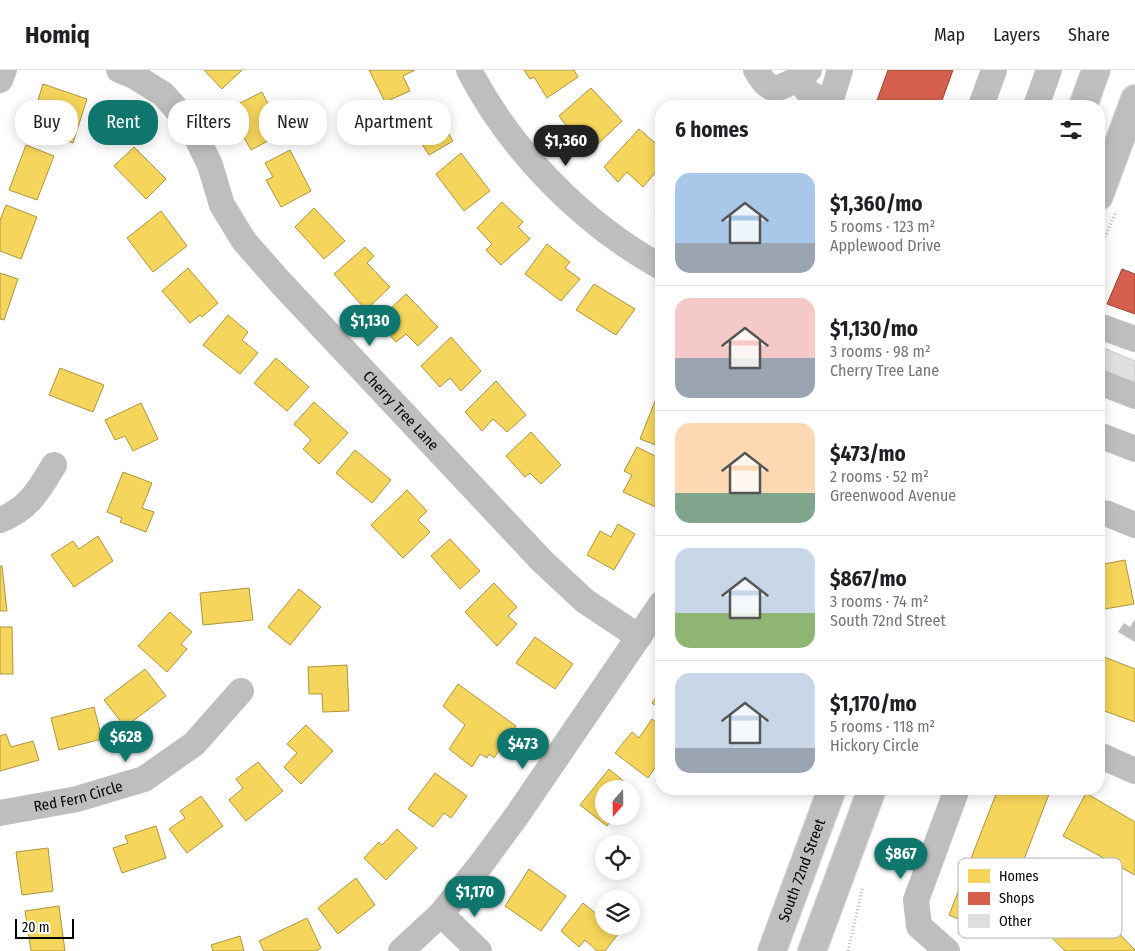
<!DOCTYPE html>
<meta charset="utf-8">
<style>
body{margin:0;font-family:"Fira Sans Condensed",sans-serif;background:#f6f6f6;color:#202124;height:100vh;display:flex;flex-direction:column;font-size:19px;white-space:nowrap}
*{box-sizing:border-box;margin:0}
p{font-size:16px;color:#757577}
.icon{flex:none;width:28px;height:28px;fill:none;stroke:currentColor;stroke-width:2;stroke-linecap:round;stroke-linejoin:round}
.map{position:relative;flex:1;overflow:hidden}
.panel{position:absolute;left:655px;top:30px;width:450px;height:695px;display:flex;flex-direction:column;background:#fff;border-radius:20px;box-shadow:0 2px 12px #0003}
.panel>*{flex:none}
.guide{position:absolute;left:15px;top:30px;width:475px;height:45px;display:flex;gap:10px}
.needle{width:32px;rotate:200deg}
.controls{position:absolute;left:595px;top:710px;display:grid;gap:10px}
.controls a{display:grid;place-items:center;width:45px;height:45px;border-radius:50%;background:#fff;box-shadow:0 2px 12px #0003;font-size:25px}
.scale{position:absolute;left:15px;bottom:12px;width:59px;box-sizing:border-box;padding-left:5px;border:2px solid #000;border-top:0;font-size:14px;line-height:18px;white-space:nowrap;color:#000;-webkit-text-stroke:4px #fff;paint-order:stroke}
.price{position:absolute;translate:-50% -42px;padding:0 11px;border-radius:18px;background:#0f766e;color:#fff;font-size:16px;line-height:32px;filter:drop-shadow(0 1px 2px #0008)}
.price::after{content:'';position:absolute;left:50%;top:30px;width:15px;height:11px;margin-left:-8px;background:inherit;clip-path:polygon(0 0,100% 0,50% 100%)}
.price.on{background:#222;color:#fff}
ul{padding:0;list-style:none}
li{display:flex;align-items:center;gap:15px;height:125px;padding:0 20px}
li+li{border-top:1px solid #e0e0e0}
li span{display:grid;place-items:center;flex:none;width:140px;height:100px;border-radius:15px;color:#555}
li>.icon{margin-inline-start:auto}
span .icon{width:60px;height:60px;fill:#fffc;stroke-width:1}
li b{font-size:21px}
h2{display:flex;justify-content:space-between;align-items:center;height:60px;padding:0 20px;font-size:21px}
.chip{padding:0 18px;border-radius:20px;background:#fff;box-shadow:0 2px 12px #0003;font-size:18px;line-height:45px}
.chip.on{background:#0f766e;color:#fff}
header{display:flex;align-items:center;gap:30px;box-sizing:border-box;height:70px;padding:0 25px;background:#fff;border-bottom:1px solid #e0e0e0}
header strong{font-size:24px}
nav{display:flex;gap:28px;margin-inline-start:auto;font-size:18px}
.map>svg:first-child{display:block}
.water{fill:#bfbfbf}
.homes{fill:#f6d55c;stroke:#ac9540}
.shops{fill:#d6604d;stroke:#964336}
.building{fill:#dfdfdf;stroke:#c7c7c7}
.lines{fill:none;stroke-linecap:round;stroke-linejoin:round}
.major-casing{stroke:#dbdbdb;stroke-width:30}
.path{stroke:#b9b9b9;stroke-width:3;stroke-dasharray:1 2.5;stroke-linecap:butt}
.minor{stroke:#bebebe;stroke-width:26}
.major{stroke:#bebebe;stroke-width:28}
.labels{text-anchor:middle;stroke-width:5;stroke-linejoin:round;paint-order:stroke}
.street-label{font-size:15px;fill:#000;stroke:#fff}
.key{fill:#fff;stroke:#b2b2b2;stroke-width:1}
.key-label{font-size:14px;fill:#000}
</style>
<header>
<strong>Homiq</strong>
<nav><a>Map</a><a>Layers</a><a>Share</a></nav>
</header>
<div class="map">
<svg width="1135" height="881" viewBox="0 0 1135 881">
<rect width="100%" height="100%" fill="#fff"/>
<path class="water" d="M1135 549V572L1118 562 1124 553 1130 557Z"/>
<path class="homes" d="M204 0H242L222 19Z
M369 0H415L403 6 410 21 385 32Z
M524 0H574L578 7 547 28 534 7 530 9Z
M43 14 87 29 73 73 45 63 51 45 35 40Z
M591 18 622 51 597 75 579 57 572 63 559 46Z
M262 22 283 63 251 80 228 39Z
M428 31 453 71 429 85 418 68 413 71 404 58 409 53 405 45Z
M639 59 661 78V96L643 117 627 102 618 112 604 97Z
M26 75 54 86 37 130 9 120Z
M134 77 166 109 146 129 114 96Z
M290 80 311 121 281 137 266 110 273 107 265 93Z
M461 83 490 121 464 141 436 104Z
M661 128V142L655 139Z
M502 132 523 152 518 157 530 169 501 195 486 180 492 174 477 158Z
M6 135 37 147 21 189 0 181V150Z
M314 138 345 171 324 189 295 157Z
M161 141 187 176 153 202 127 168Z
M547 174 570 192 565 198 580 209 561 231 525 204Z
M365 177 374 186 367 193 390 217 366 240 334 204Z
M188 198 218 233 202 247 200 245 190 253 162 221Z
M0 203 18 209 4 250 0 249Z
M594 214 635 239 616 265 576 240Z
M406 224 438 257 418 276 406 264 396 272 377 251Z
M228 245 248 262 242 270 258 283 240 304 203 275Z
M451 267 481 301 461 321 450 308 440 317 421 296Z
M276 288 309 317 287 341 254 313Z
M60 298 104 315 93 342 49 325Z
M496 311 526 345 507 362 493 349 482 361 465 342Z
M661 316V377L640 369Z
M314 332 348 363 319 394 303 379 311 370 294 354Z
M141 333 158 369 133 381 125 366 115 370 105 350Z
M531 362 561 395 541 414 530 403 525 407 506 386Z
M637 377 661 389V436L660 439 623 422 632 405 624 401Z
M355 380 391 410 372 433 336 403Z
M123 402 152 413 142 438 154 442 146 462 120 452 122 448 107 442Z
M407 420 427 441 418 450 430 462 403 488 371 455Z
M618 454 635 464 614 500 587 485 600 461 611 467Z
M98 466 113 491 74 517 51 485 73 471 79 479Z
M450 469 480 501 460 519 431 486Z
M1125 490 1134 534 1099 540V495Z
M0 496H2L7 541H0Z
M494 513 517 537 508 546 517 554 497 576 465 542Z
M249 518 253 550 203 555 200 523Z
M299 519 321 537 290 575 268 557Z
M170 542 192 562 181 574 187 579 167 602 138 576Z
M0 557H12L13 604H0Z
M535 567 573 594 555 619 516 593Z
M1099 585 1135 599V652L1099 639Z
M347 595 349 641 323 642 322 624H309L308 597Z
M145 599 166 626 125 657 104 630Z
M458 614 516 656 494 688 489 684 487 688 480 684 472 697 449 679 465 655 443 636Z
M661 620V639L652 633Z
M94 637 102 669 59 680 51 648Z
M652 649 661 656V689L648 708 615 683 632 662 639 668Z
M306 655 333 681 301 714 284 697 297 683 287 674Z
M6 664 11 677 33 671 39 690 0 701V666Z
M258 692 283 721 246 751 229 730 243 718 236 709Z
M609 699 634 720 631 724V719H604V746H614L607 756 580 735Z
M435 703 467 726 451 748 444 743 433 757 408 739Z
M998 719H1051L995 865 949 845Z
M1086 723 1135 752V805L1063 766Z
M201 726 223 756 187 783 169 759 185 748 180 741Z
M156 756 166 788 122 803 113 778 128 773 125 766Z
M397 759 417 778 386 810 364 788 379 772 382 775Z
M48 778 53 821 22 825 16 782Z
M529 799 566 826 541 861 505 836Z
M1063 805 1135 880V881H1065L1025 840Z
M356 808 375 835 338 864 318 838Z
M583 833 604 850V856H611L619 863 605 881H597L585 870 579 877 561 861Z
M59 836 65 881H31L25 841Z
M307 848 321 878 316 881H264L259 871Z
M240 866 244 881H213L211 875Z"/>
<path class="shops" d="M888 0H953L940 36H875Z
M1122 199 1135 204V244L1107 234Z"/>
<path class="building" d="M1099 276 1135 291V313L1099 299Z"/>
<g class="lines">
<defs>
<g id="major">
<path d="M1083 36 1096 0"/>
<path d="M1099 126 1135 29"/>
<path id="s3" d="M772 881 832 719"/>
<path d="M812 881 872 719"/>
</g>
</defs>
<use href="#major" class="major-casing"/>
<path class="path" d="M1099 180 1116 142
M848 881 863 816"/>
<g class="minor">
<path id="s1" d="M119 0 134 6 163 24 180 43 195 64 210 95 222 135 244 171 281 213 542 491 585 531 639 567"/>
<path d="M469 0C510 80 583 154 661 197"/>
<path d="M756 0C771 25 775 20 798 9"/>
<path d="M809 0 798 9 809 23 830 34"/>
<path d="M0 10 4 0"/>
<path d="M829 36 840 0"/>
<path d="M981 36 994 0"/>
<path d="M1036 36 1049 0"/>
<path d="M1099 256 1135 269"/>
<path d="M1099 312 1135 326"/>
<path d="M1099 365 1135 379"/>
<path d="M1099 443 1108 444 1135 455"/>
<path d="M0 450C29 439 39 420 54 395"/>
<path d="M1099 685 1135 701"/>
<path id="s2" d="M0 743 77 729 144 709 194 674 241 621"/>
<path d="M441 844 479 881"/>
<path d="M401 881 441 844 482 793 518 744 661 534"/>
<path d="M947 881 919 856 916 830 957 719"/>
</g>
<use href="#major" class="major"/>
</g>
<g class="labels">
<g class="street-label">
<text dy="5" stroke="none"><textPath href="#s1" startOffset="451">Cherry Tree Lane</textPath></text>
<text dy="5" stroke="none"><textPath href="#s2" startOffset="80">Red Fern Circle</textPath></text>
<text dy="5" stroke="none"><textPath href="#s3" startOffset="86">South 72nd Street</textPath></text>
</g>
</g>
<rect x="958" y="788" width="164" height="80" rx="8" class="key"/>
<rect x="968" y="799" width="22" height="14" fill="#f6d55c"/>
<rect x="968" y="822" width="22" height="13" fill="#d6604d"/>
<rect x="968" y="844" width="22" height="14" fill="#dfdfdf"/>
<g class="key-label">
<text x="999" y="811">Homes</text>
<text x="999" y="833">Shops</text>
<text x="999" y="856">Other</text>
</g>
</svg>
<div class="controls">
<a><svg class="needle" viewBox="-14 -14 28 28"><path d="M0-13l5 13h-10z" fill="#e53935"/><path d="M0 13l5-13h-10z" fill="#757577"/></svg></a>
<a><svg class="icon" aria-label="locate" viewBox="0 0 24 24"><circle cx="12" cy="12" r="6"/><path d="M12 2v4M12 18v4M2 12h4M18 12h4"/></svg></a>
<a><svg class="icon" aria-label="layers" viewBox="0 0 24 24"><path d="M12 4l9 5-9 5-9-5zM3 14l9 5 9-5"/></svg></a>
</div>
<div class="scale">20 m</div>
<b class="price on" style="left:566px;top:97px">$1,360</b>
<b class="price" style="left:370px;top:277px">$1,130</b>
<b class="price" style="left:126px;top:693px">$628</b>
<b class="price" style="left:523px;top:700px">$473</b>
<b class="price" style="left:901px;top:810px">$867</b>
<b class="price" style="left:475px;top:848px">$1,170</b>
<div class="guide">
<a class="chip">Buy</a>
<a class="chip on">Rent</a>
<a class="chip">Filters</a>
<a class="chip">New</a>
<a class="chip">Apartment</a>
</div>
<section class="panel">
<h2>6 homes<svg class="icon" aria-label="filters" viewBox="0 0 24 24"><path d="M4 7h16M4 17h16"/><circle cx="9" cy="7" r="2"/><circle cx="15" cy="17" r="2"/></svg></h2>
<ul>
<li><span style="background:linear-gradient(#a9c7e8 70%,#9aa5b1 0)"><svg class="icon" aria-label="home" viewBox="0 0 24 24"><path d="M3 11l9-7 9 7M6 9v11h12V9"/></svg></span><div><b>$1,360/mo</b><p>5 rooms · 123 m²</p><p>Applewood Drive</p></div></li>
<li><span style="background:linear-gradient(#f6c9c9 60%,#9aa5b1 0)"><svg class="icon" aria-label="home" viewBox="0 0 24 24"><path d="M3 11l9-7 9 7M6 9v11h12V9"/></svg></span><div><b>$1,130/mo</b><p>3 rooms · 98 m²</p><p>Cherry Tree Lane</p></div></li>
<li><span style="background:linear-gradient(#ffd9b3 70%,#7fa58c 0)"><svg class="icon" aria-label="home" viewBox="0 0 24 24"><path d="M3 11l9-7 9 7M6 9v11h12V9"/></svg></span><div><b>$473/mo</b><p>2 rooms · 52 m²</p><p>Greenwood Avenue</p></div></li>
<li><span style="background:linear-gradient(#c9d6e8 65%,#8fb573 0)"><svg class="icon" aria-label="home" viewBox="0 0 24 24"><path d="M3 11l9-7 9 7M6 9v11h12V9"/></svg></span><div><b>$867/mo</b><p>3 rooms · 74 m²</p><p>South 72nd Street</p></div></li>
<li><span style="background:linear-gradient(#c9d6e8 75%,#9aa5b1 0)"><svg class="icon" aria-label="home" viewBox="0 0 24 24"><path d="M3 11l9-7 9 7M6 9v11h12V9"/></svg></span><div><b>$1,170/mo</b><p>5 rooms · 118 m²</p><p>Hickory Circle</p></div></li>
</ul>
</section>
</div>
